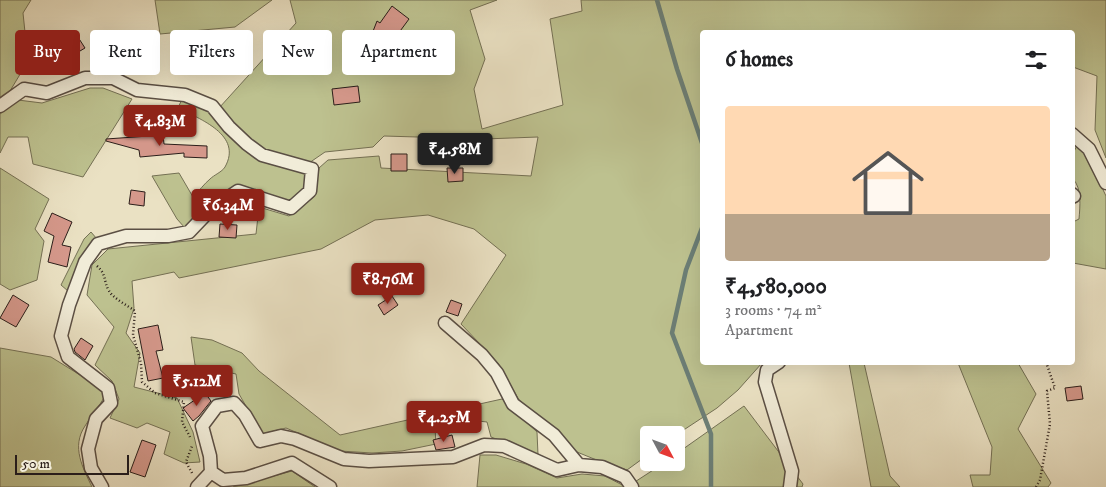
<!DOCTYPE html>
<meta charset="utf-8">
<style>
body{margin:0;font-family:"IM FELL DW Pica",serif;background:#f6f6f6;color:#202124;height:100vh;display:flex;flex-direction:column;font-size:19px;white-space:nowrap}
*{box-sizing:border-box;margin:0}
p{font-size:16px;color:#757577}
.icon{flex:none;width:28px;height:28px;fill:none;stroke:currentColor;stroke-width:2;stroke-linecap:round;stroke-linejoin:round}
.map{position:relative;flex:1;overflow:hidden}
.details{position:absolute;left:700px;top:30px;width:375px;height:335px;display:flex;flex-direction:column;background:#fff;border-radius:5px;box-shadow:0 5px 20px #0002}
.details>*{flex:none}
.top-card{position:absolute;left:15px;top:30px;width:475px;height:45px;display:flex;gap:10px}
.needle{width:32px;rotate:131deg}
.buttons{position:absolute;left:640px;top:426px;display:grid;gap:10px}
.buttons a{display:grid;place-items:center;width:45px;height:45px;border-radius:5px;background:#fff;box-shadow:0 5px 20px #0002;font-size:25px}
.scale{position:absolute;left:15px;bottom:12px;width:114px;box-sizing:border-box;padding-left:5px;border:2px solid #2b1e1a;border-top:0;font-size:14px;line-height:18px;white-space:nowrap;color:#2b1e1a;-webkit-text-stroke:4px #f1ecd8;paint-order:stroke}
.price{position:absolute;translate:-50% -42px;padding:0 11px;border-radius:5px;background:#8f2418;color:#fff;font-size:16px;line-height:32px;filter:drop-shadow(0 1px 2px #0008)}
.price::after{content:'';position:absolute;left:50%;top:30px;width:15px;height:11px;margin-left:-8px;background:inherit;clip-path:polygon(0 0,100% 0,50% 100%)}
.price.on{background:#222;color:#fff}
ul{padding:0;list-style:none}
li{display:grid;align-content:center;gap:10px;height:265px;padding:0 25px}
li+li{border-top:1px solid #e0e0e0}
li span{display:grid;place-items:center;height:155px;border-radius:5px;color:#555}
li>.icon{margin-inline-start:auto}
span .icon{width:90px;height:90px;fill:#fffc;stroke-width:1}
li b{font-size:21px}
h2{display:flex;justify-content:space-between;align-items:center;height:60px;padding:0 25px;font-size:21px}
.chip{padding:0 18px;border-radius:5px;background:#fff;box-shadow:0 5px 20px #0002;font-size:18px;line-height:45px}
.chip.on{background:#8f2418;color:#fff}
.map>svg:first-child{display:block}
.green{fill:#bdc18f;stroke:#747054}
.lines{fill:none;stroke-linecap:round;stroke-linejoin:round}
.stream{stroke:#6c7e75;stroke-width:4.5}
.building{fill:#d5988b;stroke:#2b1e1a}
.street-casing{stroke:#5b4f44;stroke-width:15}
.path{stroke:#2b1e1a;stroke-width:2.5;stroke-dasharray:1 2.5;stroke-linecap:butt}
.street{stroke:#f1ecd8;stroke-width:12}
</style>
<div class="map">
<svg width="1106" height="487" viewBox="0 0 1106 487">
<rect width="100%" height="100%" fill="#eae1c3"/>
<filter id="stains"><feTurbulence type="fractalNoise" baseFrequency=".004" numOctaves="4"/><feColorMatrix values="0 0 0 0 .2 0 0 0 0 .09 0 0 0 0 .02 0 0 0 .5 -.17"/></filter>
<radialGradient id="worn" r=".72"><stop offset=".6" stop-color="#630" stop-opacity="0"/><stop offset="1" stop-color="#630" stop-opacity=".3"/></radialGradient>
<path class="green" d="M0 0H31L23 13 28 61 7 96 0 100Z
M155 0H272L235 27 160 34Z
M290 0H497L470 10 485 59 474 89 482 129 563 105 550 19 582 11 581 0H1106V158L1095 130 1097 76 1073 67 1072 32H702V362L762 363 738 390 717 408 676 435H649V454L627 470 599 461 577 452 519 400 498 363 461 324 506 255 474 229 428 215 375 220 321 249 179 278 174 272 132 281 134 308 126 333 140 353 134 387 177 398 193 432 200 462 184 463 164 454 170 432 147 423 137 428 110 418 119 399 112 381 95 365 114 327 87 295 92 265 108 249 256 234 259 207 289 216 314 197 319 168 328 160 379 156 381 168 531 176 538 137 484 139 384 136 373 147 325 152 309 163 261 150 219 108 296 23Z
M90 88H103L132 99 83 177 33 164 28 137H8L0 153V114L18 100 42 103Z
M182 99 208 110 284 166 308 175 306 190 288 204 234 187 185 228 177 219 152 176 179 173 193 197C199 191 204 184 210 179 214 175 222 172 225 167 243 135 200 119 178 108Z
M1077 145 1086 154 1106 196V269L1073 263V222L1079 219C1080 207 1082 188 1073 179V154Z
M0 168 49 199 35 229 44 241 37 280 10 290 0 284Z
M91 232 97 239 68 291 61 285 84 239Z
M191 337 212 340 242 353 259 371 340 435 502 399 537 432 538 455 491 437 487 422 461 419 435 428 436 444 402 451 372 453 340 451 286 428 262 434 239 394 236 374 195 365Z
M0 348 51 357 101 388 105 396C99 407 91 416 85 426 71 447 83 468 92 487H0Z
M849 363H864L890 476 900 487H871Z
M958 363H1018L1036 394 1018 429 1051 483 1048 487H973L970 475H990L992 447Z
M744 406 803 484 802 487H627L664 463 676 462V454Z
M480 455H496L526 464 557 478 582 474 605 476 626 487H477Z
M292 471 315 487H233Z"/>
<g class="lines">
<path class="stream" d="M657 0 677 69 702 143
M702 228 686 270 672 333 711 434V487"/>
</g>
<path class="building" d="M392 6 409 19 392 42 413 59 405 68 387 53 385 58 362 48 366 37 370 39 377 21 380 23Z
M76 34 85 48 70 57 62 44Z
M112 35 134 39 132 53 109 49Z
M358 86 360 102 334 105 332 89Z
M163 135 164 144 207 146V158L184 157V153L140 157 139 150 106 141V139Z
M391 154H407V171H391Z
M447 168H463V181L448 182Z
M131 190 145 192 144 206 129 204Z
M52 213 72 222 62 245 71 247 67 267 48 262 54 236 44 231Z
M220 224 237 225 236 238 219 237Z
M13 295 29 305 16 327 0 318Z
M392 296 398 305 384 315 378 305Z
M451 300 462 304 458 316 446 312Z
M158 325 163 350 156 351 163 378 148 381 138 329Z
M81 338 93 346 85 360 75 352 74 349Z
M1081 386 1083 399 1067 401 1065 388Z
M205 393 211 401 199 416 193 421 183 408Z
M452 435 455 447 436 450 433 440Z
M142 440 156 445 145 477 130 472Z"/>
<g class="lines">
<defs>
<path id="street" d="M0 106 24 89 47 93 85 78H113L137 90 185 95 212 106 229 127 247 144 262 155 312 169 310 191 291 208 238 191 210 210 189 232 168 236H126L98 244 85 262 69 305 61 336 68 357 108 388 111 403 96 419 88 449 91 468 102 487
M1072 134 1089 149 1106 183
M1072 194 1074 196 1072 197
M445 323 482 355 497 373 513 404 554 435 579 465
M779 362 767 370 765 382 792 471 790 487
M211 472 223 480 246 478 292 463 330 487
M197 487 211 472 210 456 202 426 217 406 234 403 245 415 260 441 281 436 295 439 344 459 369 461 453 457 484 445 504 446 557 470 579 465 602 467 625 477 632 487"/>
</defs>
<use href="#street" class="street-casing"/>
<path class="path" d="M97 266C107 275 103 280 109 291 114 299 127 305 135 311L133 335 141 363 142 382 155 393 184 402 182 422 190 437
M192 473 186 462 192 446
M1036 487 1040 480 1050 424 1047 391 1055 388 1047 365 1051 362"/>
<use href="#street" class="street"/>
</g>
<rect width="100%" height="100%" filter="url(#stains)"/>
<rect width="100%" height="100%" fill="url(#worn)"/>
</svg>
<div class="buttons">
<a><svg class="needle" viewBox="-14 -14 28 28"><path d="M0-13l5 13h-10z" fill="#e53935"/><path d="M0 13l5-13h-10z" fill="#757577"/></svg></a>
</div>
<div class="scale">50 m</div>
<b class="price" style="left:160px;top:147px">₹4.83M</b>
<b class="price on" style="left:455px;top:175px">₹4.58M</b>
<b class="price" style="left:228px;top:231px">₹6.34M</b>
<b class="price" style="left:388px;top:305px">₹8.76M</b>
<b class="price" style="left:197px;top:407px">₹5.12M</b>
<b class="price" style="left:444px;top:443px">₹4.25M</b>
<div class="top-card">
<a class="chip on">Buy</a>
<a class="chip">Rent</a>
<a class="chip">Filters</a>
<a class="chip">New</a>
<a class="chip">Apartment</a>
</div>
<section class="details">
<h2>6 homes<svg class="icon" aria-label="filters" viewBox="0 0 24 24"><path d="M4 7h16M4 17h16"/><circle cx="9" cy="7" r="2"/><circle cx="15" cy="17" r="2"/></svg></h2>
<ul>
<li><span style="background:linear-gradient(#ffd9b3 70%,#b9a48a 0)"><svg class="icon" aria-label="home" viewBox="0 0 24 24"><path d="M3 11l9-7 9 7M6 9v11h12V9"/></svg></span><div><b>₹4,580,000</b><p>3 rooms · 74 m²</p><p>Apartment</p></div></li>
</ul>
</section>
</div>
